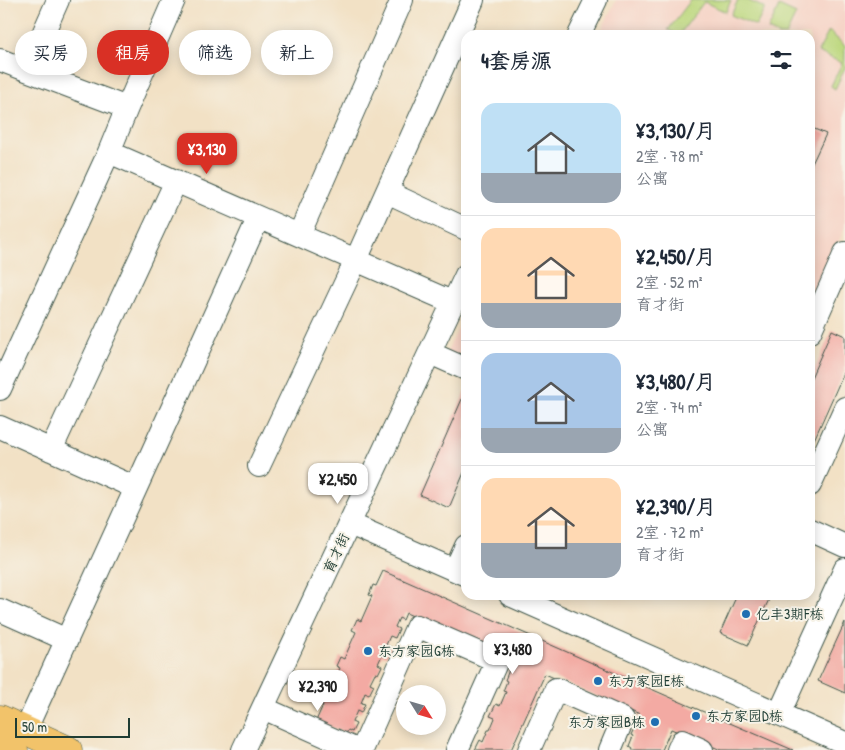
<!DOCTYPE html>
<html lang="zh">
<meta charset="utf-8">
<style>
body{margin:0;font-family:"Patrick Hand","LXGW WenKai TC",sans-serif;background:#f6f6f7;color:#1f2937;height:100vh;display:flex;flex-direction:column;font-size:19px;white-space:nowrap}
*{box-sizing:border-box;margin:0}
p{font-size:16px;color:#747a83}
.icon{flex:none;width:28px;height:28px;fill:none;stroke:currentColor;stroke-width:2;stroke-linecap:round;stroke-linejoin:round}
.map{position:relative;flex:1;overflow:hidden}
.panel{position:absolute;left:461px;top:30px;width:354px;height:570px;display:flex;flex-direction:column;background:#fff;border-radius:15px;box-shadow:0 2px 12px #0003}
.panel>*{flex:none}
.banner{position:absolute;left:15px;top:30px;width:371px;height:45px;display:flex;gap:10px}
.needle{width:32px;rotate:127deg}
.buttons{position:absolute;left:396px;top:685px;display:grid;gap:10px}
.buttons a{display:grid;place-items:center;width:50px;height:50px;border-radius:50%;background:#fff;box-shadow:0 2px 12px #0003;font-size:25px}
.scale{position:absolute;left:15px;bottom:12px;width:115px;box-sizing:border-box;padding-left:5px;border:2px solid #1f3d34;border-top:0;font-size:14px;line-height:18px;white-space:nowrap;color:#1f3d34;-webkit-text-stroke:4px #f7f3e8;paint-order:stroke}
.price{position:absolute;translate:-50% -42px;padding:0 11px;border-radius:10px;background:#fff;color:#222;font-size:16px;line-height:32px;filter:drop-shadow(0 1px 2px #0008)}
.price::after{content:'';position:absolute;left:50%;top:30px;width:15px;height:11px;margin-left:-8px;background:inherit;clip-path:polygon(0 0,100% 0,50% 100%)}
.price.current{background:#d93025;color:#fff}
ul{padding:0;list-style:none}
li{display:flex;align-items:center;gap:15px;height:125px;padding:0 20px}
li+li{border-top:1px solid #e0e1e3}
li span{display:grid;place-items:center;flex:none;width:140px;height:100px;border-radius:15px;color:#555}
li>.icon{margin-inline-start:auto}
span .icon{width:60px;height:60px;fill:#fffc;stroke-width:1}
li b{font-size:21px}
h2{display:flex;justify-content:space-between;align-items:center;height:60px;padding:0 20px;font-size:21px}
.pill{padding:0 18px;border-radius:22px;background:#fff;box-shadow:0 2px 12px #0003;font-size:18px;line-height:45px}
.pill.current{background:#d93025;color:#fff}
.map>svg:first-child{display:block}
.built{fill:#f6d2c4}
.green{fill:#bbd77c;stroke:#6d8a58}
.building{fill:#f3aaa3}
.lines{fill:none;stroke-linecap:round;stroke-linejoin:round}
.minor-casing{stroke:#3f564a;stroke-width:24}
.highway-casing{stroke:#3f564a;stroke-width:29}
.minor{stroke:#fff;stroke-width:22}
.highway{stroke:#f2c36a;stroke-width:28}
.poi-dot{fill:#1f6fb2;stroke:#f7f3e8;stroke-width:2}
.labels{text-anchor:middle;stroke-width:4;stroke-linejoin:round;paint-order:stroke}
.street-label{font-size:14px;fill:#1f3d34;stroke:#f7f3e8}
.poi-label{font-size:14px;fill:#1f3d34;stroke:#f7f3e8;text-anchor:start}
</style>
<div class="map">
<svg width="845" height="750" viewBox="0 0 845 750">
<rect width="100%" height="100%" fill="#f7f3e8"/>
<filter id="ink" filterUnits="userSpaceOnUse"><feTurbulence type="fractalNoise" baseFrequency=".02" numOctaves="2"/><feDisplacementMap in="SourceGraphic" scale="10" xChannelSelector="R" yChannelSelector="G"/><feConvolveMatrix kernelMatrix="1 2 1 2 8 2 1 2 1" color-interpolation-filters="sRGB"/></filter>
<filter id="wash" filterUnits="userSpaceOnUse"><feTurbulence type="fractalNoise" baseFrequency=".0096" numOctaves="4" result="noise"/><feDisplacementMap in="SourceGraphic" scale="20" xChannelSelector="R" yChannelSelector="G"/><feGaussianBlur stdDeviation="1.12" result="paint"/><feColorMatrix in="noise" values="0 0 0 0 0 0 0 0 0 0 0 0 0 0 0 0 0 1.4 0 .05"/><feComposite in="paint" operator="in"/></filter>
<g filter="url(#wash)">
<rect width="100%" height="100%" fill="#f2e1c5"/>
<path class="built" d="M616 0H845V227L810 307V35H599Z
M466 312V362L446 354Z"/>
<path class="green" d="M691 0H731L726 12 704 2 679 35 668 30Z
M738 0H747L765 8 756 26 731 15Z
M779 6 796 14 786 35H778L768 30Z
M829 31 845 46V68L835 89 831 86 842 63 818 52Z"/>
<g id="blocks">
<path class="building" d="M810 127 826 134 810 168Z
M832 330 845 336V370L810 449V380Z
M466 390V468L449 508 420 495Z
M383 571 683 703 793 750H721L671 729 662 750H631L632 748 629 746 633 736 631 735 640 715 545 674 511 750H475L480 740 483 742 488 730H490L495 718 490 716 496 704 500 706 506 692 503 691 507 681 505 680 513 660 406 613 403 620 399 618 395 627 399 629 395 638 390 636 386 645 391 647 387 656 382 655 378 664 382 666 378 674 375 673 370 683 374 685 369 695 365 693 361 703 365 704 361 713 357 711 352 722 356 724 352 732 348 730 346 734 316 721 323 705 319 703 323 693 328 695 340 668 336 666 340 657 344 659 356 632 352 630 357 619 361 621 372 596 369 595 373 585 376 586Z
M737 595H771L748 645 720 633Z
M845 622V693L818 681Z"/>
</g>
</g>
<g filter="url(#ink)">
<use href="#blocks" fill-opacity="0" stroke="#3f564a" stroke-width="1"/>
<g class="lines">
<defs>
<path id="minor" d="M579 35 596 0
M0 60 127 108 109 152 454 303
M27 70 58 0
M127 108 174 0
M387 192 466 229
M299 235 402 0
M810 332 845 253
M430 353 466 369
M0 389 109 152
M0 427 136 488 258 219
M51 450 176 181
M259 466 356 260 473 0
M810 485 845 408
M350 524 466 575
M810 530 845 546
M455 570 466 546
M510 595 845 743
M0 610 67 640
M263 708 357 750
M779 714 845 569
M25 731 136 488
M243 750 466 275
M362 750 417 626 497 661 457 750
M529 750 556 689 623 719 610 750
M678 750 682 741 702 750"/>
<path id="highway" d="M0 719 68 750
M0 744 14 750"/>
</defs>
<use href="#minor" class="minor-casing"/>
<use href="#highway" class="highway-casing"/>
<use href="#minor" class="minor"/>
<use href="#highway" class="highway"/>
</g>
</g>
<g class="poi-dot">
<circle cx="746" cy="614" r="5"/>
<circle cx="368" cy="651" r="5"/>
<circle cx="598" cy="681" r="5"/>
<circle cx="696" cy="716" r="5"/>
<circle cx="655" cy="722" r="5"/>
</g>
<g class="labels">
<g class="street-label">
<text transform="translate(336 553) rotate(-65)" y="5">育才街</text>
</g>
<g class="poi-label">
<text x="756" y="619">亿丰3期F栋</text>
<text x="378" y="656">东方家园G栋</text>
<text x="608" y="686">东方家园E栋</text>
<text x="706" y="721">东方家园D栋</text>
<text x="645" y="727" text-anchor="end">东方家园B栋</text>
</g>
</g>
</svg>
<div class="buttons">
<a><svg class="needle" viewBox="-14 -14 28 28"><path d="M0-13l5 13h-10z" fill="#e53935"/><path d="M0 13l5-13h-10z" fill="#747a83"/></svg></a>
</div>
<div class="scale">50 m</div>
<b class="price current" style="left:207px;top:175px">¥3,130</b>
<b class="price" style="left:338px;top:505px">¥2,450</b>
<b class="price" style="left:513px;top:675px">¥3,480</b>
<b class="price" style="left:318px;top:712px">¥2,390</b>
<div class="banner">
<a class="pill">买房</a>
<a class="pill current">租房</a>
<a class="pill">筛选</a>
<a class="pill">新上</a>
</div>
<section class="panel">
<h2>4套房源<svg class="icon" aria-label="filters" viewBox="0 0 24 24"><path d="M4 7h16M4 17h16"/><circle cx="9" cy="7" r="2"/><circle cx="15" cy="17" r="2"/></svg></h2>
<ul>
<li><span style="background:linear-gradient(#bfe0f5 70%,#9aa5b1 0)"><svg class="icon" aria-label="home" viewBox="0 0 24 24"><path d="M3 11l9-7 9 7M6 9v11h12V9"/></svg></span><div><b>¥3,130/月</b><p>2室 · 78 m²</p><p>公寓</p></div></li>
<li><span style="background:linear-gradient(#ffd9b3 75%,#9aa5b1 0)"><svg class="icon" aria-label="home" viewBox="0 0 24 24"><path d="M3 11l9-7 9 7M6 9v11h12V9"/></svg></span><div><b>¥2,450/月</b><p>2室 · 52 m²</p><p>育才街</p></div></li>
<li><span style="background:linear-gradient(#a9c7e8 75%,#9aa5b1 0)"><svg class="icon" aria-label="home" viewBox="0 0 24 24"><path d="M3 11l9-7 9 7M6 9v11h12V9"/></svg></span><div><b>¥3,480/月</b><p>2室 · 74 m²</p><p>公寓</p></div></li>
<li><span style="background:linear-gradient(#ffd9b3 65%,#9aa5b1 0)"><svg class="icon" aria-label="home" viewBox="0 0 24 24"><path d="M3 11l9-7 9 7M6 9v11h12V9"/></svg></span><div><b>¥2,390/月</b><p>2室 · 72 m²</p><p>育才街</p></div></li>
</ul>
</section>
</div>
